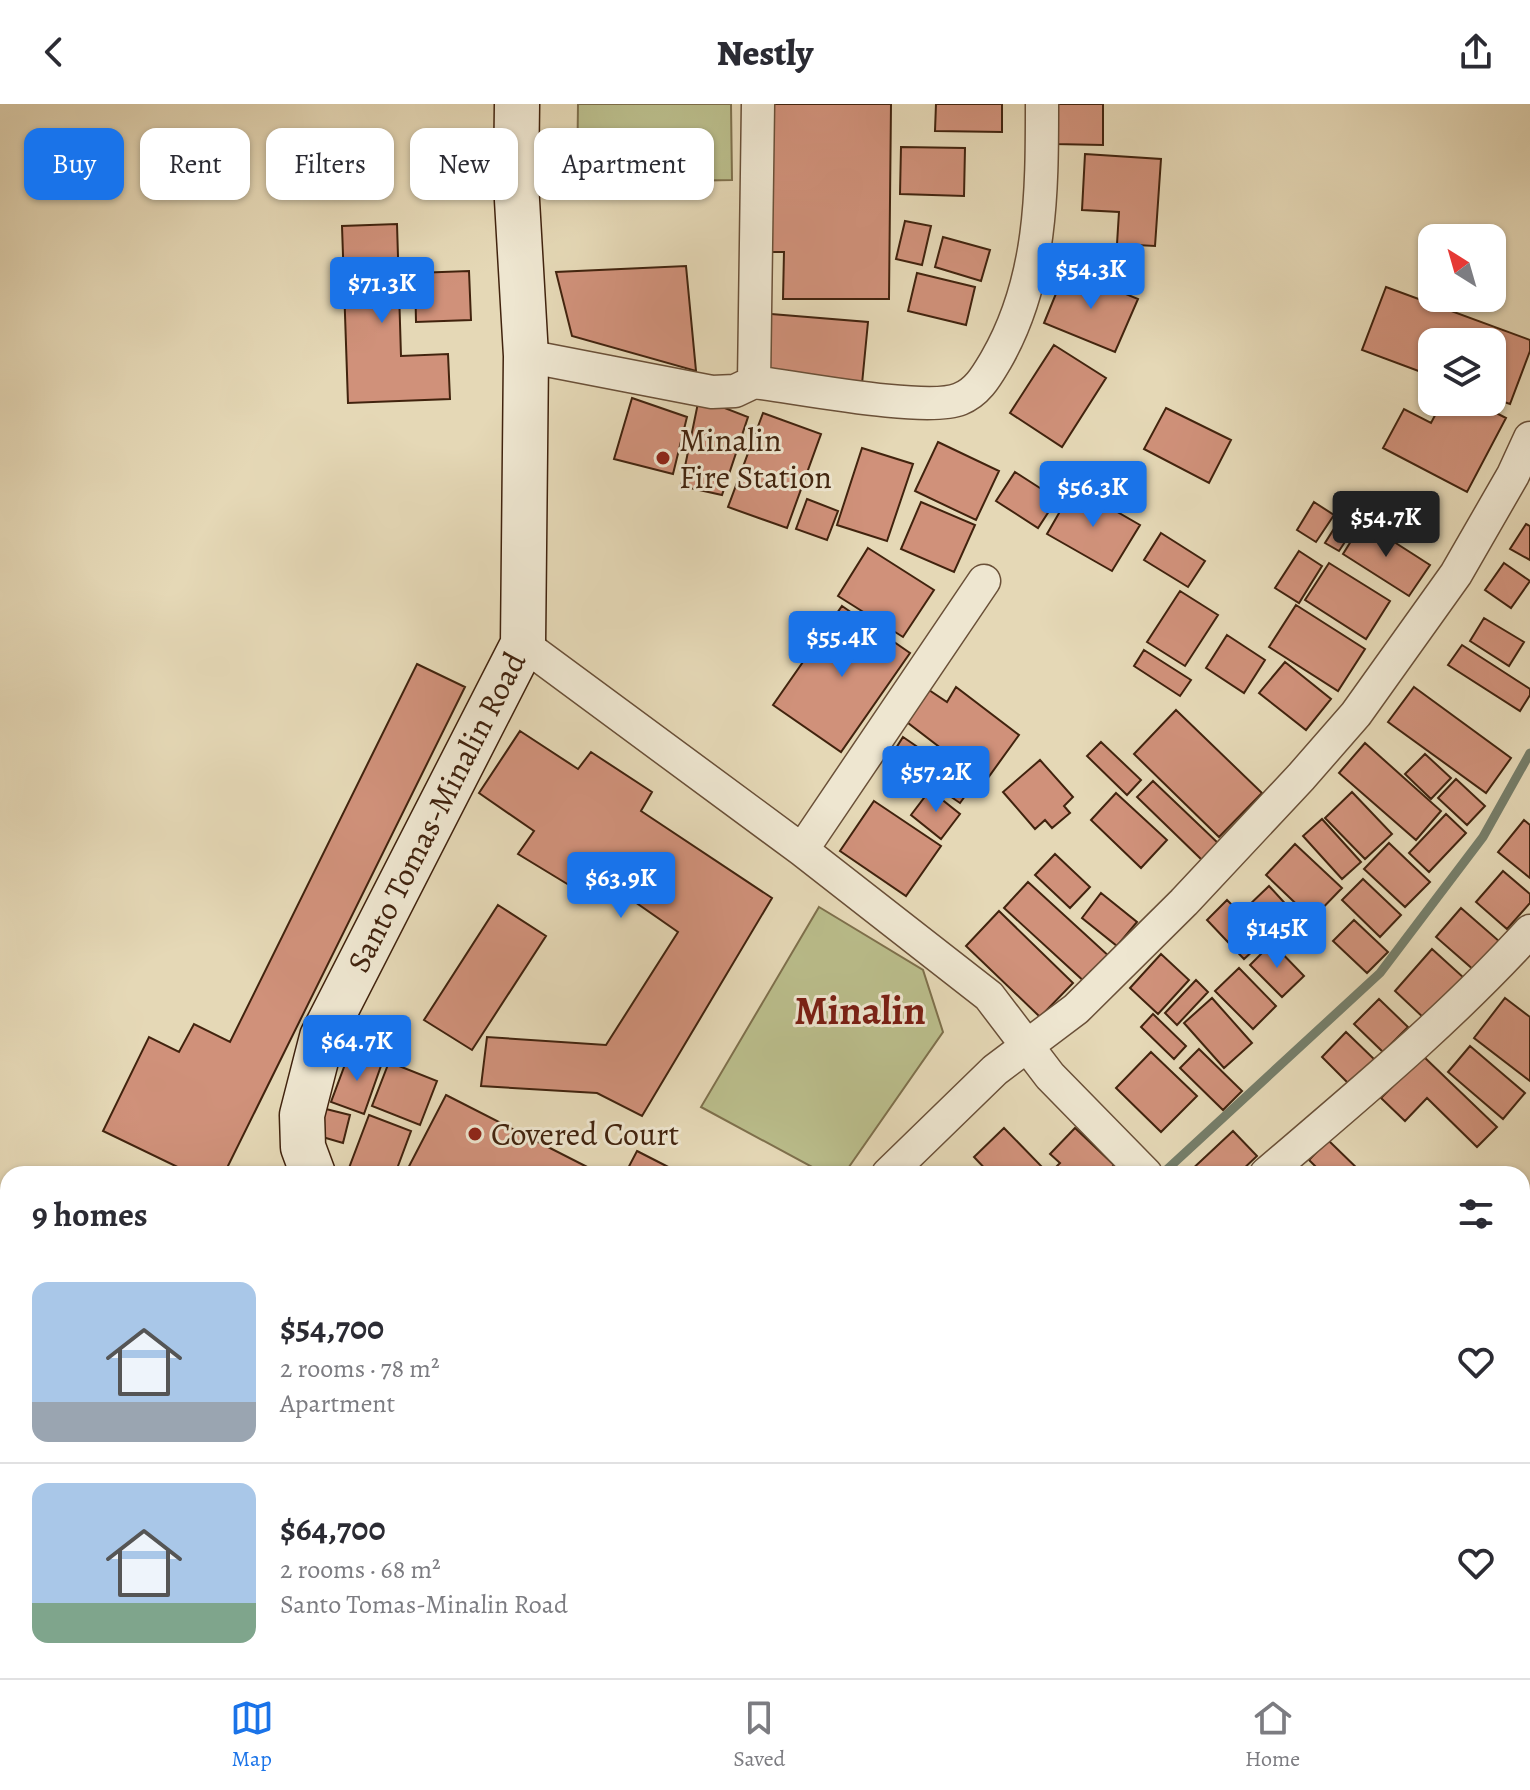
<!DOCTYPE html>
<meta charset="utf-8">
<style>
body{margin:0;font-family:Alegreya,serif;background:#f2f2f3;color:#2b2b33;height:100vh;display:flex;flex-direction:column;font-size:30px;white-space:nowrap}
*{box-sizing:border-box;margin:0}
p{font-size:26px;color:#7c7c81}
.icon{flex:none;width:44px;height:44px;fill:none;stroke:currentColor;stroke-width:2;stroke-linecap:round;stroke-linejoin:round}
.map{position:relative;flex:1;overflow:hidden}
.details{position:absolute;left:0px;top:1062px;width:1530px;height:512px;display:flex;flex-direction:column;background:#fff;border-radius:24px 24px 0 0;box-shadow:0 2px 6px #0004}
.details>*{flex:none}
.guide{position:absolute;left:24px;top:24px;width:800px;height:72px;display:flex;gap:16px}
.needle{width:52px;rotate:323deg}
.tools{position:absolute;left:1418px;top:120px;display:grid;gap:16px}
.tools a{display:grid;place-items:center;width:88px;height:88px;border-radius:16px;background:#fff;box-shadow:0 2px 6px #0004;font-size:40px}
.price{position:absolute;translate:-50% -68px;padding:0 18px;border-radius:8px;background:#1a73e8;color:#fff;font-size:26px;line-height:52px;filter:drop-shadow(0 2px 4px #0008)}
.price::after{content:'';position:absolute;left:50%;top:48px;width:24px;height:18px;margin-left:-12px;background:inherit;clip-path:polygon(0 0,100% 0,50% 100%)}
.price.selected{background:#222;color:#fff}
ul{padding:0;list-style:none}
li{display:flex;align-items:center;gap:24px;height:200px;padding:0 32px}
li+li{border-top:2px solid #e1e1e2}
li span{display:grid;place-items:center;flex:none;width:224px;height:160px;border-radius:16px;color:#555}
li>.icon{margin-inline-start:auto}
span .icon{width:96px;height:96px;fill:#fffc;stroke-width:1}
li b{font-size:34px}
h2{display:flex;justify-content:space-between;align-items:center;height:96px;padding:0 32px;font-size:34px}
.tag{padding:0 28px;border-radius:16px;background:#fff;box-shadow:0 2px 6px #0004;font-size:28px;line-height:72px}
.tag.selected{background:#1a73e8;color:#fff}
header{display:flex;justify-content:space-between;align-items:center;height:104px;padding:0 32px;background:#fff;font-size:36px;font-weight:800}
.menu{display:flex;justify-content:space-around;align-items:center;height:112px;border-top:2px solid #e1e1e2;background:#fff;font-size:22px;color:#7c7c81}
.menu a{display:grid;justify-items:center;gap:4px}
.menu .selected{color:#1a73e8}
.map>svg:first-child{display:block}
.green{fill:#babd8b;stroke:#7e704c;stroke-width:2}
.lines{fill:none;stroke-linecap:round;stroke-linejoin:round}
.stream{stroke:#757e6a;stroke-width:9}
.building{fill:#d0917a;stroke:#41230e;stroke-width:2}
.lane-casing{stroke:#6a5038;stroke-width:19}
.street-casing{stroke:#6a5038;stroke-width:35}
.secondary-casing{stroke:#41230e;stroke-width:47}
.lane{stroke:#eee6d0;stroke-width:16}
.street{stroke:#eee6d0;stroke-width:32}
.secondary{stroke:#eee6d0;stroke-width:44}
.poi-dot{fill:#8f2418;stroke:#eee6d0;stroke-width:3}
.labels{text-anchor:middle;stroke-width:6;stroke-linejoin:round;paint-order:stroke}
.poi-label{font-size:32px;fill:#41230e;stroke:#eee6d0;text-anchor:start}
.street-label{font-size:32px;fill:#41230e;stroke:#eee6d0}
.district-label{font-size:40px;font-weight:bold;fill:#7a1f14;stroke:#eee6d0}
</style>
<header><svg class="icon" aria-label="back" viewBox="0 0 24 24"><path d="M15 5l-7 7 7 7"/></svg>Nestly<svg class="icon" aria-label="share" viewBox="0 0 24 24"><path d="M12 15V3M7 8l5-5 5 5M5 13v7h14v-7"/></svg></header>
<div class="map">
<svg width="1530" height="1574" viewBox="0 0 1530 1574">
<rect width="100%" height="100%" fill="#e5d8b6"/>
<filter id="stains"><feTurbulence type="fractalNoise" baseFrequency=".0025" numOctaves="4"/><feColorMatrix values="0 0 0 0 .2 0 0 0 0 .09 0 0 0 0 .02 0 0 0 .5 -.17"/></filter>
<radialGradient id="worn" r=".72"><stop offset=".6" stop-color="#630" stop-opacity="0"/><stop offset="1" stop-color="#630" stop-opacity=".3"/></radialGradient>
<path class="green" d="M578 0H731L732 76 577 79Z
M819 803 923 866 943 928 844 1070H825L701 1003Z"/>
<g class="lines">
<path class="stream" d="M1162 1070 1380 869 1483 733 1530 649
M709 1574 715 1566"/>
</g>
<path class="building" d="M767 0H891L889 195H783L784 148H766Z
M936 0H1002V28L935 27Z
M1055 0H1103V41L1054 40Z
M901 43 965 44 964 92 900 90Z
M1085 50 1161 55 1155 142 1117 140 1119 108 1082 106Z
M905 117 931 122 922 161 896 155Z
M397 120 401 252 448 250 450 295 348 299 342 122Z
M943 133 990 146 981 177 935 163Z
M686 162 696 267 572 232 556 168Z
M1066 165 1138 195 1115 248 1044 219Z
M469 167 471 216 416 218 415 169Z
M917 169 975 183 966 221 908 207Z
M1386 183 1530 236V247L1510 300 1492 294V238H1432V272L1362 246Z
M760 209 868 218 862 280 754 271Z
M1054 241 1106 274 1062 343 1010 309Z
M632 294 687 313 673 370 614 355Z
M699 294 748 313 722 391 681 382Z
M1442 298H1475L1506 314 1467 388 1383 344 1404 305 1431 319Z
M1166 304 1231 336 1209 379 1144 345Z
M763 309 821 330 787 424 728 403Z
M938 338 999 367 976 416 915 387Z
M862 344 913 360 887 437 837 421Z
M1015 368 1057 395 1038 424 996 397Z
M1074 383 1140 421 1112 467 1047 430Z
M807 395 838 407 827 436 796 425Z
M921 398 975 421 954 468 901 445Z
M1314 398 1334 411 1316 438 1297 426Z
M1344 409 1358 418 1339 447 1325 439Z
M1363 418 1430 461 1409 492 1343 450Z
M1526 420 1530 422V456L1510 445Z
M1161 429 1205 457 1188 483 1144 456Z
M868 444 934 486 903 533 838 492Z
M1299 447 1322 462 1299 499 1275 484Z
M1329 459 1390 497 1366 535 1305 496Z
M1504 459 1530 477 1511 504 1485 486Z
M1180 487 1218 511 1185 562 1147 538Z
M1296 501 1365 545 1338 587 1269 543Z
M842 502 910 549 841 648 773 601Z
M1484 514 1524 538 1509 562 1470 537Z
M1227 531 1265 556 1244 589 1206 564Z
M1462 541 1530 585V591L1520 607 1448 561Z
M1144 546 1191 576 1180 592 1134 562Z
M1285 558 1331 595 1306 626 1259 589Z
M417 560 465 583 224 1070H192L103 1027 149 933 179 948 194 920 230 938Z
M923 582 947 598 956 583 1019 631 985 678 899 612Z
M1414 583 1511 654 1486 689 1388 618Z
M1176 606 1262 689 1219 733 1134 650Z
M520 627 578 665 591 648 652 688 641 707 772 794 642 1012 597 989 481 982 487 933 606 941 678 828 599 773 587 792 518 750 534 727 479 689Z
M903 633 973 681 960 699 891 652Z
M1101 638 1141 676 1127 691 1087 652Z
M1365 639 1441 707 1416 736 1339 669Z
M1425 650 1451 674 1431 695 1405 670Z
M1040 656 1073 693 1064 702 1070 709 1052 724 1045 716 1035 725 1003 688Z
M1456 675 1485 702 1467 721 1438 694Z
M1153 677 1218 739 1202 756 1137 693Z
M930 686 960 710 941 735 911 711Z
M1352 688 1392 730 1365 755 1325 714Z
M1116 689 1167 736 1141 764 1091 716Z
M874 697 941 742 906 792 840 747Z
M1446 710 1466 729 1429 768 1409 749Z
M1322 715 1361 758 1342 775 1303 732Z
M1524 716 1530 721V774L1498 748Z
M1389 739 1430 778 1405 803 1364 765Z
M1295 740 1342 784 1312 815 1266 771Z
M1055 750 1090 783 1070 804 1035 771Z
M1503 767 1530 790V799L1507 825 1476 798Z
M1363 775 1401 811 1380 833 1342 796Z
M1028 778 1111 854 1087 880 1004 804Z
M1269 782 1303 819 1281 839 1247 803Z
M1101 789 1137 818 1117 842 1082 814Z
M1227 796 1266 835 1244 855 1207 816Z
M498 801 546 832 472 946 424 916Z
M1461 804 1500 838 1475 867 1436 833Z
M999 807 1073 879 1040 913 966 842Z
M1354 816 1388 848 1367 869 1333 837Z
M1272 839 1304 872 1282 893 1250 861Z
M1432 845 1464 874 1426 916 1395 887Z
M1161 850 1189 876 1158 910 1130 884Z
M1239 864 1276 902 1253 925 1215 887Z
M1196 876 1208 888 1177 921 1165 909Z
M1212 894 1252 939 1224 964 1184 919Z
M1505 894 1530 913V977L1474 934Z
M1379 895 1408 923 1383 948 1354 920Z
M1153 910 1186 942 1174 955 1141 923Z
M1346 928 1375 956 1351 982 1322 953Z
M1470 942 1525 989 1503 1015 1448 968Z
M1199 945 1242 987 1223 1006 1180 964Z
M350 947 382 959 364 1010 331 998Z
M1151 948 1197 992 1161 1028 1116 984Z
M1423 952 1497 1023 1477 1043 1427 994 1405 1017 1381 994Z
M389 958 437 977 420 1021 372 1002Z
M446 991 601 1070H405Z
M326 1005 350 1011 343 1039 319 1032Z
M369 1011 411 1027 395 1070H365L349 1064Z
M1004 1024 1046 1067 1044 1070H990L974 1053Z
M1075 1024 1114 1061 1106 1070 1050 1069 1060 1059 1050 1050Z
M1233 1027 1257 1052 1238 1070H1187Z
M1328 1036 1363 1070H1323L1309 1056Z
M637 1047 682 1070H625Z
M1522 1311 1530 1314V1347L1522 1344Z
M1522 1401 1530 1404V1467L1522 1464Z
M1522 1475 1530 1478V1510L1522 1506Z
M1522 1524 1530 1528 1522 1552Z
M403 1566H483L478 1574H417Z
M770 1566H800L794 1574H782Z
M869 1566H929L938 1573 862 1574Z
M1000 1566H1044L1054 1574H993Z
M1268 1566H1320L1316 1574H1264Z"/>
<g class="lines">
<defs>
<path id="lane" d="M1361 1574 1363 1566"/>
<path id="street" d="M526 252 712 288 735 287 754 278C795 283 927 309 960 295 978 288 987 271 996 256 1042 176 1042 89 1042 0
M754 278 758 0
M523 540 802 746 989 892 1050 972 1146 1070
M802 746 984 477
M888 1070 995 966 1076 905 1184 798 1301 673 1356 610 1456 470 1513 371 1530 334
M1266 1070C1357 992 1449 916 1530 827
M1522 1255 1530 1251
M1434 1566 1452 1574
M809 1574 816 1566"/>
<path id="secondary" d="M313 1070 303 1043 302 1011 322 933 523 540 526 252 516 79 517 0
M518 1574 522 1566"/>
</defs>
<use href="#lane" class="lane-casing"/>
<use href="#street" class="street-casing"/>
<use href="#secondary" class="secondary-casing"/>
<use href="#lane" class="lane"/>
<use href="#street" class="street"/>
<use href="#secondary" class="secondary"/>
</g>
<g class="poi-dot">
<circle cx="663" cy="354" r="8"/>
<circle cx="475" cy="1030" r="8"/>
</g>
<g class="labels">
<g class="poi-label">
<text x="679" y="347">Minalin<tspan x="679" dy="37">Fire Station</tspan></text>
<text x="491" y="1041">Covered Court</text>
</g>
<g class="street-label">
<text transform="translate(436 708) rotate(-63)" y="11">Santo Tomas-Minalin Road</text>
</g>
<g class="district-label">
<text x="860" y="920">Minalin</text>
</g>
</g>
<rect width="100%" height="100%" filter="url(#stains)"/>
<rect width="100%" height="100%" fill="url(#worn)"/>
</svg>
<div class="tools">
<a><svg class="needle" viewBox="-14 -14 28 28"><path d="M0-13l5 13h-10z" fill="#e53935"/><path d="M0 13l5-13h-10z" fill="#7c7c81"/></svg></a>
<a><svg class="icon" aria-label="layers" viewBox="0 0 24 24"><path d="M12 4l9 5-9 5-9-5zM3 14l9 5 9-5"/></svg></a>
</div>
<b class="price" style="left:1091px;top:207px">$54.3K</b>
<b class="price" style="left:382px;top:221px">$71.3K</b>
<b class="price" style="left:1093px;top:425px">$56.3K</b>
<b class="price selected" style="left:1386px;top:455px">$54.7K</b>
<b class="price" style="left:842px;top:575px">$55.4K</b>
<b class="price" style="left:936px;top:710px">$57.2K</b>
<b class="price" style="left:621px;top:816px">$63.9K</b>
<b class="price" style="left:1277px;top:866px">$145K</b>
<b class="price" style="left:357px;top:979px">$64.7K</b>
<div class="guide">
<a class="tag selected">Buy</a>
<a class="tag">Rent</a>
<a class="tag">Filters</a>
<a class="tag">New</a>
<a class="tag">Apartment</a>
</div>
<section class="details">
<h2>9 homes<svg class="icon" aria-label="filters" viewBox="0 0 24 24"><path d="M4 7h16M4 17h16"/><circle cx="9" cy="7" r="2"/><circle cx="15" cy="17" r="2"/></svg></h2>
<ul>
<li><span style="background:linear-gradient(#a9c7e8 75%,#9aa5b1 0)"><svg class="icon" aria-label="home" viewBox="0 0 24 24"><path d="M3 11l9-7 9 7M6 9v11h12V9"/></svg></span><div><b>$54,700</b><p>2 rooms · 78 m²</p><p>Apartment</p></div><svg class="icon" aria-label="heart" viewBox="0 0 24 24"><path d="M12 20l-8-8c-3-5 5-10 8-4 3-6 11-1 8 4z"/></svg></li>
<li><span style="background:linear-gradient(#a9c7e8 75%,#7fa58c 0)"><svg class="icon" aria-label="home" viewBox="0 0 24 24"><path d="M3 11l9-7 9 7M6 9v11h12V9"/></svg></span><div><b>$64,700</b><p>2 rooms · 68 m²</p><p>Santo Tomas-Minalin Road</p></div><svg class="icon" aria-label="heart" viewBox="0 0 24 24"><path d="M12 20l-8-8c-3-5 5-10 8-4 3-6 11-1 8 4z"/></svg></li>
</ul>
</section>
</div>
<nav class="menu">
<a class="selected"><svg class="icon" aria-label="map" viewBox="0 0 24 24"><path d="M3 6l6-2 6 2 6-2v14l-6 2-6-2-6 2zM9 4v14M15 6v14"/></svg>Map</a>
<a><svg class="icon" aria-label="saved" viewBox="0 0 24 24"><path d="M7 4h10v16l-5-4-5 4z"/></svg>Saved</a>
<a><svg class="icon" aria-label="home" viewBox="0 0 24 24"><path d="M3 11l9-7 9 7M6 9v11h12V9"/></svg>Home</a>
</nav>
